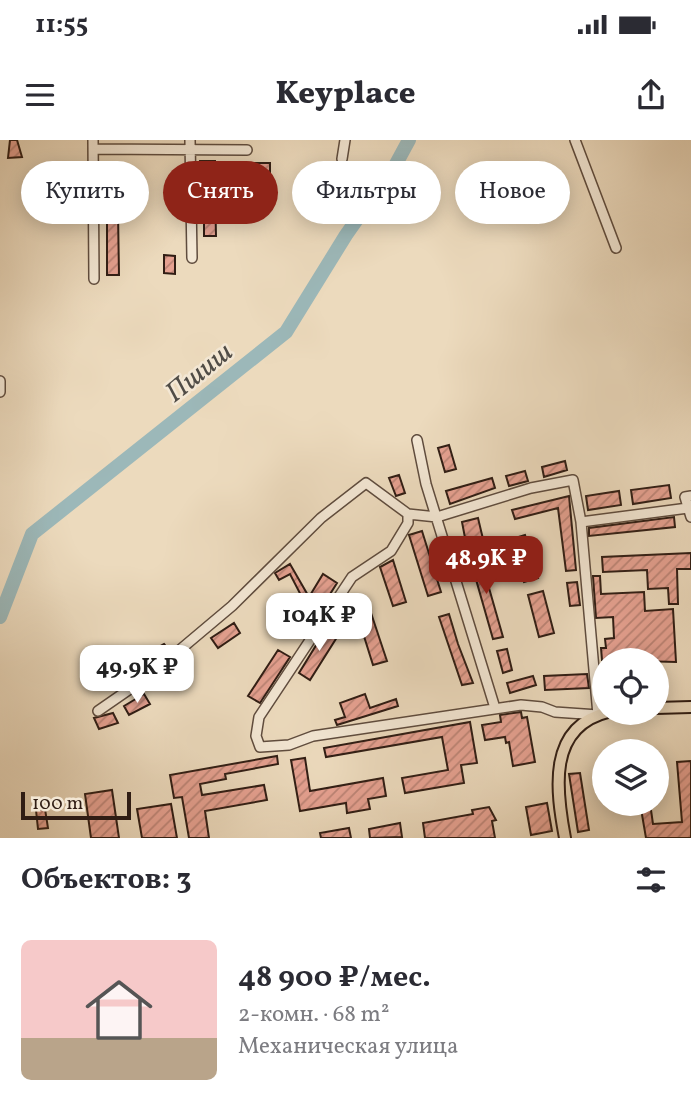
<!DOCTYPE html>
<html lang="ru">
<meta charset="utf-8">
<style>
body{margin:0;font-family:Vollkorn,serif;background:#f7f7f7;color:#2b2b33;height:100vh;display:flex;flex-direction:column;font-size:26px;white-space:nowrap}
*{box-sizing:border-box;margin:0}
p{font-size:23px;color:#7c7c81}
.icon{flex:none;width:38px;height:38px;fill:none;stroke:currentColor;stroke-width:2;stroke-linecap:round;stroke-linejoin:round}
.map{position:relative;height:698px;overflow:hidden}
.details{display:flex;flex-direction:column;background:#fff;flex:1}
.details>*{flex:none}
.guide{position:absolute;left:21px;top:21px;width:649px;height:63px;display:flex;gap:14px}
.buttons{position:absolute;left:592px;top:508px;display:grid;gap:14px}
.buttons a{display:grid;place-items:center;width:77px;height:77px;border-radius:50%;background:#fff;box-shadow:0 4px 18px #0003;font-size:35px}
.scale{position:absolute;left:21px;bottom:18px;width:110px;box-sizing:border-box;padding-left:7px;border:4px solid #301d14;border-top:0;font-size:19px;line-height:24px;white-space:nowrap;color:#301d14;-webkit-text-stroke:5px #f3e7d4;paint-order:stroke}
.price{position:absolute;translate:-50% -60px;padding:0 16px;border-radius:14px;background:#fff;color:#222;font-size:23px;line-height:46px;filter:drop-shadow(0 2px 4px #0008)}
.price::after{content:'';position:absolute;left:50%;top:42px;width:21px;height:16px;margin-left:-10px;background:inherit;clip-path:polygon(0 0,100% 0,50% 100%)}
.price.current{background:#8f2418;color:#fff}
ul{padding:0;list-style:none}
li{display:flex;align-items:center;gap:21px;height:175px;padding:0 21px}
li span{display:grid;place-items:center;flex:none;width:196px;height:140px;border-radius:10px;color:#555}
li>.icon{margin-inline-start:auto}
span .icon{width:84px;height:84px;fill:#fffc;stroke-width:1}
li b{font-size:30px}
h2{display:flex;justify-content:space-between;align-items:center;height:84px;padding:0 21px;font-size:30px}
.tag{padding:0 24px;border-radius:32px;background:#fff;box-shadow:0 4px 18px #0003;font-size:24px;line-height:63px}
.tag.current{background:#8f2418;color:#fff}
.status{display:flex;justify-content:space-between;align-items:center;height:49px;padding:0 35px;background:#fff;direction:ltr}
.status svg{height:19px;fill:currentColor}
header{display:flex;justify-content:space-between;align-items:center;height:91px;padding:0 21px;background:#fff;font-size:32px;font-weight:800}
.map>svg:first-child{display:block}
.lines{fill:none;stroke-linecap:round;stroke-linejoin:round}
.river{stroke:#9cb8b9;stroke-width:14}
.building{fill:url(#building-hatch);stroke:#301d14;stroke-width:2}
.minor-casing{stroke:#5f4c3e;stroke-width:12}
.major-casing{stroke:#301d14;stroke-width:14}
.minor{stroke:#f3e7d4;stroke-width:9}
.major{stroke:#ecdabd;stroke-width:10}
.labels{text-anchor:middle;stroke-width:5;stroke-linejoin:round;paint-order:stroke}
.water-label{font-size:28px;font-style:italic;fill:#504c46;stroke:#f3e7d4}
</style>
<div class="status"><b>11:55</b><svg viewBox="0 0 49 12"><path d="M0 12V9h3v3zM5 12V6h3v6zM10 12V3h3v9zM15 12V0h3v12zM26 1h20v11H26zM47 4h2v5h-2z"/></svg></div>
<header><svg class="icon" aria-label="menu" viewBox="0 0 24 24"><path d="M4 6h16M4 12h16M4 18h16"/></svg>Keyplace<svg class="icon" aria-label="share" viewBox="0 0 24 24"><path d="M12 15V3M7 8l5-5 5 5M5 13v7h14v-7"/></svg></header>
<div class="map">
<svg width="691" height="698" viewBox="0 0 691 698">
<defs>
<pattern id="building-hatch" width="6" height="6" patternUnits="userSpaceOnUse" patternTransform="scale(1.75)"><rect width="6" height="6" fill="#e6a191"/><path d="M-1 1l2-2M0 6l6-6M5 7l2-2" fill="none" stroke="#bb8375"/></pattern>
</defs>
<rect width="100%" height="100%" fill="#ecdabd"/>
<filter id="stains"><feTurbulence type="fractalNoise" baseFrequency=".00286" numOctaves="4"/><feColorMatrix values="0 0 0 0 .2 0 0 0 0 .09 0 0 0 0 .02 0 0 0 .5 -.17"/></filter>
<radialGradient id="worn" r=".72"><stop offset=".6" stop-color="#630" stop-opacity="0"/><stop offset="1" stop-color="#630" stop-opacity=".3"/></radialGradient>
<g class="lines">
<path class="river" d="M0 477 32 394 286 192 346 95 396 24 409 0"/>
</g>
<path class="building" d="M10 0H17L22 17 8 18Z
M200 21H215V35H201Z
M108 23H122V37H107Z
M252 23H270V36H251Z
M204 48H215L216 96H204Z
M66 61H82V71H66Z
M107 72H118L119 135H107Z
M164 115 175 116V134L164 133Z
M449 305 456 329 445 332 438 308Z
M565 321 567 330 544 337 542 327Z
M525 331 528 341 509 346 506 336Z
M399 335 405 353 396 356 389 338Z
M492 338 495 348 450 364 446 351Z
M669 345 671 358 633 364 631 350Z
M619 351 621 365 588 370 586 356Z
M569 356 576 430 566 431 558 368 515 379 512 370Z
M674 377 675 387 589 396V388Z
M478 378 483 399 466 403 462 382Z
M422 391 441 452 428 456 409 395Z
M525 395 538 438 524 442 512 399Z
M479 413 503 497 493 499 469 415Z
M691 413V429H677L678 464H669L668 448 648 449 647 430 603 432 602 417Z
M393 420 406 462 393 466 380 427Z
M290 424 309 457 323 434 337 443 308 489 294 480 305 463 290 434 279 440 275 433Z
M593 436H600L601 454 644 452 645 471 673 469 676 522 602 520 601 508H606L605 499 614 498 613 477 596 478Z
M577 442 580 465 570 466 567 443Z
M543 451 554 493 539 497 528 455Z
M370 470 387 521 373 525 357 474Z
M449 474 458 504 473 543 462 545 439 477Z
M234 483 240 493 218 508 211 498Z
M328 486 339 494 310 540 299 533Z
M164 504 169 510 151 525 144 515Z
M507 509 512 530 503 533 497 511Z
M278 510 290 517 260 563 248 556Z
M587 534 589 548 545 550 544 536Z
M533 536 536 545 510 553 507 543Z
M144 554 150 564 129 575 124 566Z
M365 554 370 568 396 559 398 566 337 585 335 580 345 577 340 563Z
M521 572 522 578 527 577 535 622 513 626 509 602 506 603 505 597 485 600 482 585 501 582 500 575Z
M113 573 118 583 99 589 94 578Z
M470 582 477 623 461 625 464 643 405 653 402 638 448 630 442 597 326 617 324 608Z
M277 616 278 624 225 634 226 639 200 644 202 655 264 645 267 660 205 671 209 698H189L182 657 174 658 170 635Z
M305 618 310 651 383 638 386 656 368 659 370 669 347 673 346 663 300 671 291 620Z
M691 621V698H646L640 663H650L653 684 682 682 677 622Z
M580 633 589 690 578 692 569 634Z
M112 650 119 698H91L85 654Z
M547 663 552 691 531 695 526 667Z
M171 664 177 698H142L137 669Z
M489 667 496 680 492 681 495 698H425L423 683 473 674 472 670Z
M45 669 48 688 38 689 36 670Z
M400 683 402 697 370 698 369 689Z
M349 688 351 698H321L320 693Z"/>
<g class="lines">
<defs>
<path id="minor" d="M93 0 94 139
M190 0 192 118
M575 0 616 108
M93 9 247 10
M342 19 345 0
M0 241V252
M417 300 426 344 495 568
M691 356 685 357 691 377
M581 382 688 368
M98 571 150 535 232 466 321 378 366 343 408 374 437 377 531 348 573 340 581 382 598 575 555 572 542 567 521 565 313 596 289 605 260 607 256 596 259 577 352 437 391 411 408 383V374"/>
<path id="major" d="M656 568 691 567
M565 698C556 651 547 587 608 572"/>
</defs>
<use href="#minor" class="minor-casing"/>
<use href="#major" class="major-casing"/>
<use href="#minor" class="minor"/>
<use href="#major" class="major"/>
</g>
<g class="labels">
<g class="water-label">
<text transform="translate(198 231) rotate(-39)" y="10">Пшиш</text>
</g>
</g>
<rect width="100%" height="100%" filter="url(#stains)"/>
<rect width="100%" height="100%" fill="url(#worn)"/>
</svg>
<div class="buttons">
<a><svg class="icon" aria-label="locate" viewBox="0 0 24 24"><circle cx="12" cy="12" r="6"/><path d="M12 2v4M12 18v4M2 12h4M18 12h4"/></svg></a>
<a><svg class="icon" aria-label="layers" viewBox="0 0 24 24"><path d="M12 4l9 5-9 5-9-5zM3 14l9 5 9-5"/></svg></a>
</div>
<div class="scale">100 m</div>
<b class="price current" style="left:486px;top:456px">48.9K ₽</b>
<b class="price" style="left:319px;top:513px">104K ₽</b>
<b class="price" style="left:137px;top:565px">49.9K ₽</b>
<div class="guide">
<a class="tag">Купить</a>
<a class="tag current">Снять</a>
<a class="tag">Фильтры</a>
<a class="tag">Новое</a>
</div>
</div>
<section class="details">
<h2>Объектов: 3<svg class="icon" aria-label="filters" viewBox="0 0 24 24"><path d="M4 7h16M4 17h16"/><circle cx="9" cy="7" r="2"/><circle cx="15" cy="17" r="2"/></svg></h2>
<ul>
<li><span style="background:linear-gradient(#f6c9c9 70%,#b9a48a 0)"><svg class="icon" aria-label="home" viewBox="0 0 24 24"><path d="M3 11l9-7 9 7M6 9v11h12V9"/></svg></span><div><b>48 900 ₽/мес.</b><p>2-комн. · 68 m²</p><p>Механическая улица</p></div></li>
</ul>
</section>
